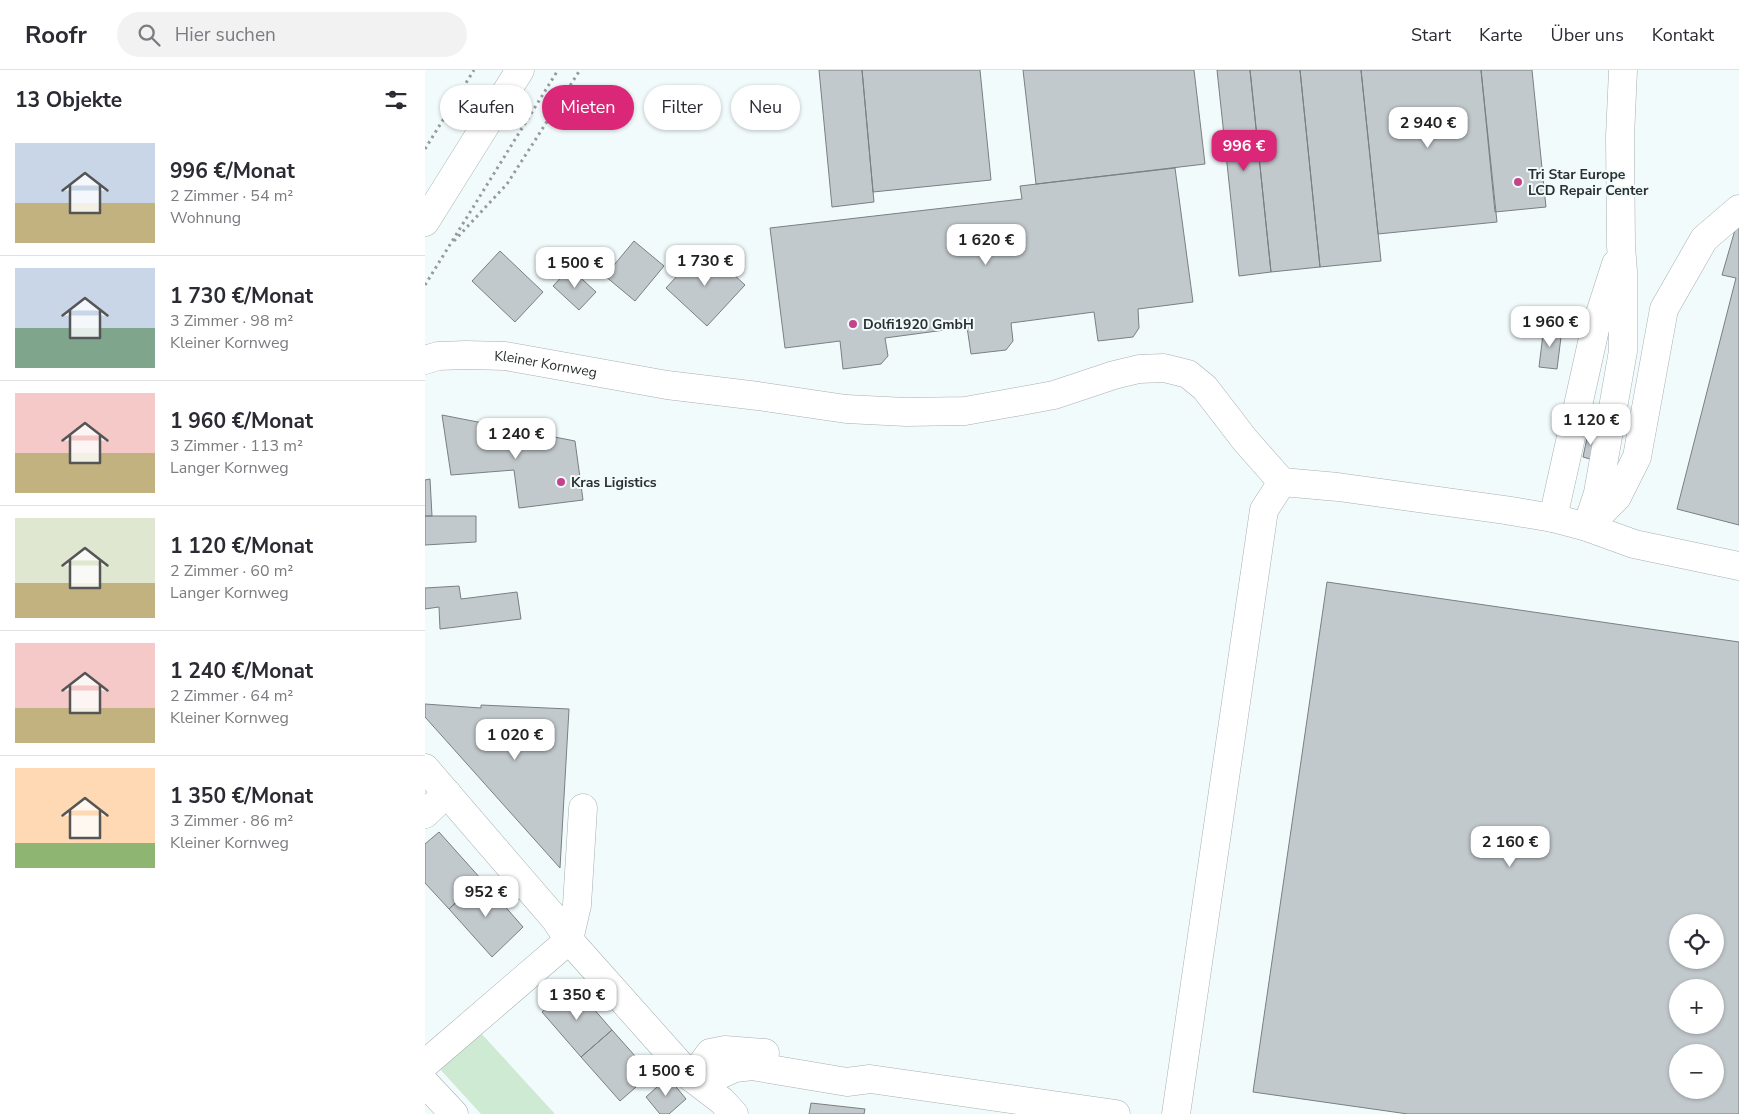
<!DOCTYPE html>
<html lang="de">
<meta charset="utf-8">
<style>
body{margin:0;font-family:"Nunito Sans",sans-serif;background:#f2f2f3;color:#2b2b33;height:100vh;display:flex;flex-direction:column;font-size:19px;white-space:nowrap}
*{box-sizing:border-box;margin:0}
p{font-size:16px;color:#7c7c81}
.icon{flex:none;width:28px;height:28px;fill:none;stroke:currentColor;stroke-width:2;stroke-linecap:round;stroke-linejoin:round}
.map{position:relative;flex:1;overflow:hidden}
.sheet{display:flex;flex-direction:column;background:#fff;width:425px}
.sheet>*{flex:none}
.top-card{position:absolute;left:15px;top:15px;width:475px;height:45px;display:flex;gap:10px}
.fabs{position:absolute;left:1244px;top:844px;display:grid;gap:10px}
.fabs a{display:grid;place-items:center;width:55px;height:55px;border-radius:50%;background:#fff;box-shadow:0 1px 4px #0004;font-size:25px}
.price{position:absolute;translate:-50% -42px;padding:0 11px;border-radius:10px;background:#fff;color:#222;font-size:16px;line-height:32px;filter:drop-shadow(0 1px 2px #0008)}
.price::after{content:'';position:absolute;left:50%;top:30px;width:15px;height:11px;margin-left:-8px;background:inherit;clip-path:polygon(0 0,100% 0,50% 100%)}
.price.active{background:#db2777;color:#fff}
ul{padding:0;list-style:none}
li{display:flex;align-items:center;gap:15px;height:125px;padding:0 15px}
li+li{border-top:1px solid #e1e1e2}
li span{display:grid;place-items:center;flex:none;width:140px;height:100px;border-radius:0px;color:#555}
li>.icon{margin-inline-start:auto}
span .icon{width:60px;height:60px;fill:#fffc;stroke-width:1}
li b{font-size:21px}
h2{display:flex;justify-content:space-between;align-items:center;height:60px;padding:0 15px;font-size:21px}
.pill{padding:0 18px;border-radius:22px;background:#fff;box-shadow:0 1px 4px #0004;font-size:18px;line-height:45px}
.pill.active{background:#db2777;color:#fff}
header{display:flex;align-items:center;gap:30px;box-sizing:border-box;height:70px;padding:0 25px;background:#fff;border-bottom:1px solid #e1e1e2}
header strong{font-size:24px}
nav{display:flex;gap:28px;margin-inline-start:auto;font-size:18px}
.search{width:350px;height:45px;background:#f2f2f3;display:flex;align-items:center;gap:12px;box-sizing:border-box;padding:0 18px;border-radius:28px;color:#7c7c81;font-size:19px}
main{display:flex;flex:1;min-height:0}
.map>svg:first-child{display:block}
.green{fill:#ceead2}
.building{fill:#c2c9cd;stroke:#797f82;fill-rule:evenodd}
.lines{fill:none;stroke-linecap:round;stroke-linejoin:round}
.minor-casing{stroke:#a8afb0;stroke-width:29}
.major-casing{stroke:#a8afb0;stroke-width:29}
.path{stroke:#959b9c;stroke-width:3;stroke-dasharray:2.5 4;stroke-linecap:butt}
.minor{stroke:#fff;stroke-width:28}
.major{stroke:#fff;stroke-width:28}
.poi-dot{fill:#c5438b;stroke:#f2fbfc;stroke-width:2}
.labels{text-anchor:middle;stroke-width:4;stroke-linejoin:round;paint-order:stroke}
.poi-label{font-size:14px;font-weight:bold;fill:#2c3030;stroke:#f2fbfc;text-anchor:start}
.street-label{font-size:14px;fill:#2c3030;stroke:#f2fbfc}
</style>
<header>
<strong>Roofr</strong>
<div class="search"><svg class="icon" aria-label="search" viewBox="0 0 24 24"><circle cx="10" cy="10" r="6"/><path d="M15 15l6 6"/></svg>Hier suchen</div>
<nav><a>Start</a><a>Karte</a><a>Über uns</a><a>Kontakt</a></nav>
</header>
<main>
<section class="sheet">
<h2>13 Objekte<svg class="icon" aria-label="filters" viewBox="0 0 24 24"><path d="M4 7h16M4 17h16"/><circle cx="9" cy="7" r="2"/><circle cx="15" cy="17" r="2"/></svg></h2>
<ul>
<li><span style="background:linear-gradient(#c9d6e8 60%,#c2b280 0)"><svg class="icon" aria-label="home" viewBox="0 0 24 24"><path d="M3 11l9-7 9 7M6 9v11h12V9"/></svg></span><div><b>996 €/Monat</b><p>2 Zimmer · 54 m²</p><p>Wohnung</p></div></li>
<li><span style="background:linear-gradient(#c9d6e8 60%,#7fa58c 0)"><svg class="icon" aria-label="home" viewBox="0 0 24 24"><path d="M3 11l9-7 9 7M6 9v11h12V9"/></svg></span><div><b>1 730 €/Monat</b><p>3 Zimmer · 98 m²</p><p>Kleiner Kornweg</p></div></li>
<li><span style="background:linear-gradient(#f6c9c9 60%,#c2b280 0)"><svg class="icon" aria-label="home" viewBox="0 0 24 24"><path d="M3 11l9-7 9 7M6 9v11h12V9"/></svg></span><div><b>1 960 €/Monat</b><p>3 Zimmer · 113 m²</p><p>Langer Kornweg</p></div></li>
<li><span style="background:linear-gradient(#dfe7d0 65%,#c2b280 0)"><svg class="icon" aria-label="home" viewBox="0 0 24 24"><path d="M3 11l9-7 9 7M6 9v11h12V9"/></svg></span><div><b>1 120 €/Monat</b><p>2 Zimmer · 60 m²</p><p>Langer Kornweg</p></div></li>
<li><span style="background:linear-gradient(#f6c9c9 65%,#c2b280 0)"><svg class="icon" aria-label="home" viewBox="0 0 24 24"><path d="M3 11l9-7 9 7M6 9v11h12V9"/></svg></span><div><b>1 240 €/Monat</b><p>2 Zimmer · 64 m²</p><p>Kleiner Kornweg</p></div></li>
<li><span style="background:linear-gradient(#ffd9b3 75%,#8fb573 0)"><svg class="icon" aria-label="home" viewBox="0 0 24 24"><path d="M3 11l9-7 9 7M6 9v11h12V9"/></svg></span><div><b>1 350 €/Monat</b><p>3 Zimmer · 86 m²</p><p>Kleiner Kornweg</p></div></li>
</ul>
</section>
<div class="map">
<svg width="1314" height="1044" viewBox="0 0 1314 1044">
<rect width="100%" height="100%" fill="#f2fbfc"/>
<path class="green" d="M54 961 130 1044H56L14 998Z"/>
<path class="building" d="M394 0H437L449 132 407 137Z
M437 0H555L566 110 448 122Z
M598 0H769L780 94 611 114Z
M792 0H825L846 202 814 206Z
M825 0H875L895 197 846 202Z
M875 0H936L956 191 895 197Z
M936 0H1056L1072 152 953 164Z
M1056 0H1107L1121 137 1070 142Z
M750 98 768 232 713 239 714 258 708 267 673 271 669 242 586 253 588 271 581 280 546 284 542 257 460 268 463 286 456 294 418 299 415 271 360 278 345 158 597 129 595 116Z
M1312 153 1314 154V455L1252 439 1311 208 1297 205Z
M209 171 239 196 210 231 180 206Z
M279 177 320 215 282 256 241 218Z
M75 181 118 222 90 252 47 211Z
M145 198 171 222 154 240 128 216Z
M1119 256 1137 259 1132 299 1114 297Z
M17 345 150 371 158 430 94 438 89 400 26 405Z
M1163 363 1173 365 1168 390 1158 387Z
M5 409 7 446H0V410Z
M0 446H51V472L0 475Z
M902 512 1314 572V1044H983L828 1022ZM1252 852H1290V890H1252ZM1252 918H1290V955H1252ZM1252 982H1290V1020H1252Z
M34 516 36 529 92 522 96 549 15 559 14 537 0 539V518Z
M0 634 56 638V635L144 639 135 798 0 647Z
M14 762 56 809 24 839 0 813V774Z
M56 809 98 857 67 887 24 839Z
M148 915 187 960 156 987 117 942Z
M187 960 226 1004 195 1031 156 987Z
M243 1007 261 1029 244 1044H235L221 1027Z
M386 1033 440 1039 439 1044H384Z"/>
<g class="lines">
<defs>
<g id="minor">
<path id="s1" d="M0 290 13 286 41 285 80 286 242 315 333 326 421 339 481 342 540 341 585 333 629 325 689 305 714 299 739 298 763 304 780 318 820 370 857 412 913 417 1080 440 1128 448 1162 457 1209 474 1314 496"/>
<path d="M1128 448 1170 259 1191 194"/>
<path d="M1167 452 1192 427 1212 387 1239 239 1279 169 1314 139"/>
<path d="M1162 457 1173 423 1198 281V201L1196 176 1195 67 1198 0"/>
<path d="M0 698 130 849 144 870 267 1008 297 1031 309 1044"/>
<path d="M0 744 22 723"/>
<path d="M0 994 144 870 152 835 158 738"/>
<path d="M267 1008 292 1006 310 998 327 996 422 1012 445 1009 691 1044"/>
<path d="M267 1008 285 983 300 980 340 983"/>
<path d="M0 1013 29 1044"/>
<path d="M751 1044 839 440 857 412"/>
</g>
<path id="major" d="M0 152 95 0"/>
</defs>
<use href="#minor" class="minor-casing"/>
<use href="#major" class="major-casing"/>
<path class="path" d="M0 79 49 0
M29 171 82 114 155 0
M0 215 133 0"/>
<use href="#minor" class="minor"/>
<use href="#major" class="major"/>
</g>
<g class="poi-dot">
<circle cx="1093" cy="112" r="5"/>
<circle cx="428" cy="254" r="5"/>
<circle cx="136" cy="412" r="5"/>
</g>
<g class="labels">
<g class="poi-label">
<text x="1103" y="109">Tri Star Europe<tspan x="1103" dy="16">LCD Repair Center</tspan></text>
<text x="438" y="259">Dolfi1920 GmbH</text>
<text x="146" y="417">Kras Ligistics</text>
</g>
<g class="street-label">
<text dy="5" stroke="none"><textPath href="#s1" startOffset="122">Kleiner Kornweg</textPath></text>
</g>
</g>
</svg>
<div class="fabs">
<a><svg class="icon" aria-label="locate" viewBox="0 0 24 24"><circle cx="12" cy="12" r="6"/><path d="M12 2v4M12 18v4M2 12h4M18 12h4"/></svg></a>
<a>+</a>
<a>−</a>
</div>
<b class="price" style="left:1003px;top:79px">2 940 €</b>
<b class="price active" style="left:819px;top:102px">996 €</b>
<b class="price" style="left:561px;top:196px">1 620 €</b>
<b class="price" style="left:280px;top:217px">1 730 €</b>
<b class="price" style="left:150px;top:219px">1 500 €</b>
<b class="price" style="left:1125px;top:278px">1 960 €</b>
<b class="price" style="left:1166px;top:376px">1 120 €</b>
<b class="price" style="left:91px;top:390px">1 240 €</b>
<b class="price" style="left:90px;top:691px">1 020 €</b>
<b class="price" style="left:1085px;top:798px">2 160 €</b>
<b class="price" style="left:61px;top:848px">952 €</b>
<b class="price" style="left:152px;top:951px">1 350 €</b>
<b class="price" style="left:241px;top:1027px">1 500 €</b>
<div class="top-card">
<a class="pill">Kaufen</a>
<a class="pill active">Mieten</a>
<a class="pill">Filter</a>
<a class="pill">Neu</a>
</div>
</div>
</main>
